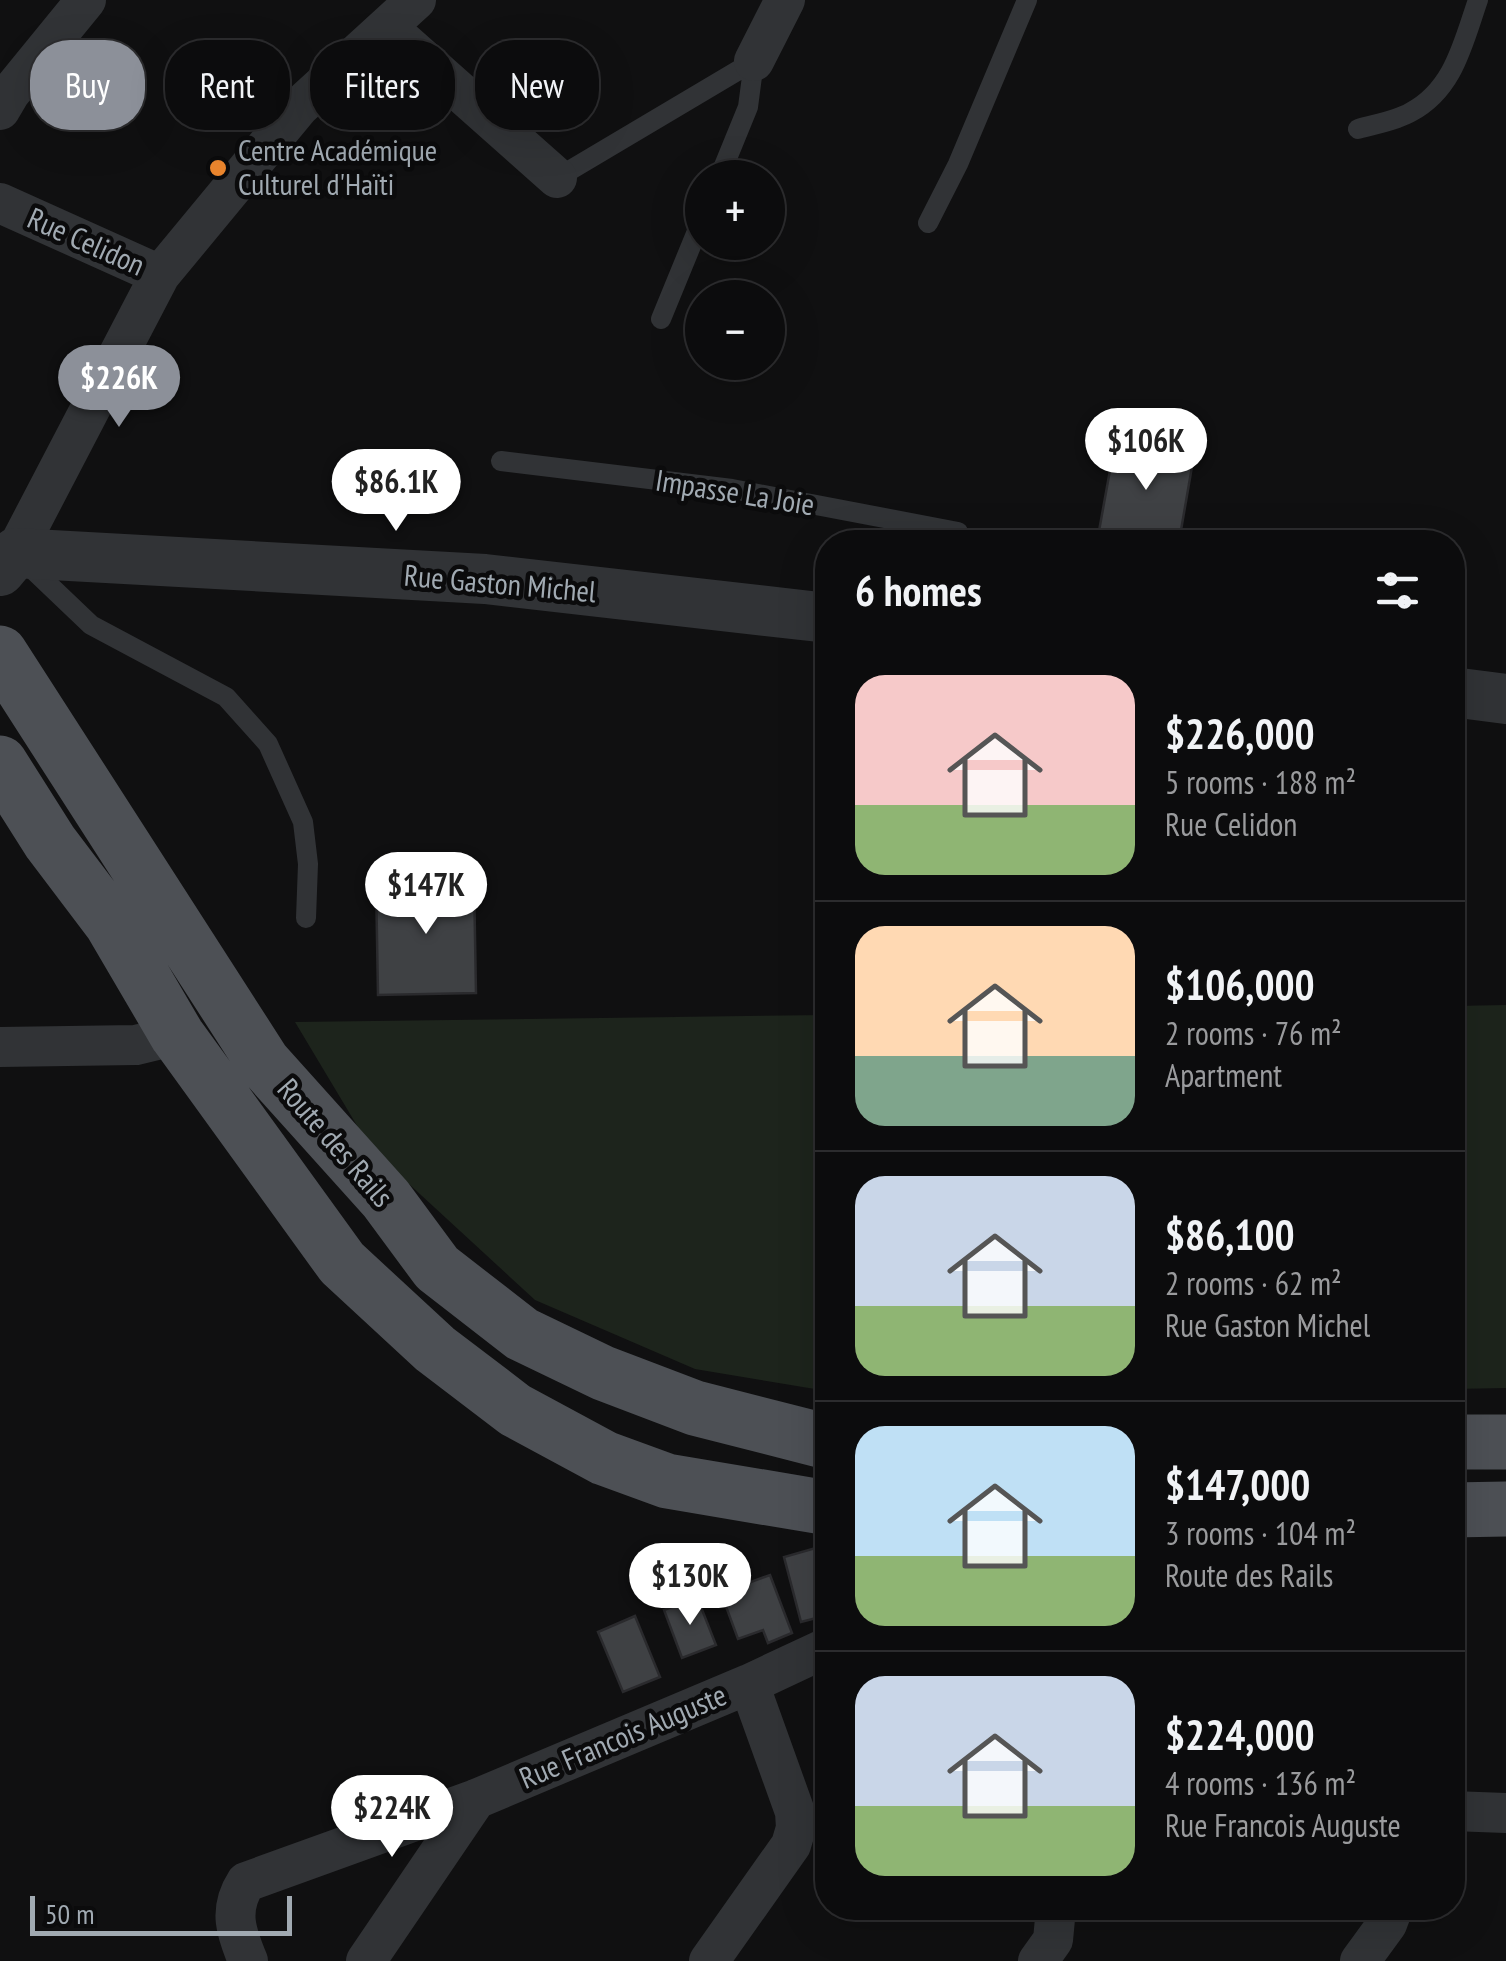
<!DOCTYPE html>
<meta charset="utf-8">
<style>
body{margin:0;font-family:"PT Sans Narrow",sans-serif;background:#1a1a1b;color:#f1f3f6;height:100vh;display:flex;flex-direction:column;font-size:38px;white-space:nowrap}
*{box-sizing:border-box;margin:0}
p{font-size:32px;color:#9a9b9d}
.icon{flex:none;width:55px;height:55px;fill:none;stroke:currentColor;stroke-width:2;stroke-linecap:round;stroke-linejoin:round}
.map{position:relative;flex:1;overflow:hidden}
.sheet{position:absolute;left:815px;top:530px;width:650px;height:1390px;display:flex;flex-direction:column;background:#0c0c0d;border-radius:40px;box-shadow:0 10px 40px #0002,0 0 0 2px #2c2c2e}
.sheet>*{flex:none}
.guide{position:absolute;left:30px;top:40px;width:635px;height:90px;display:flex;gap:20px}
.tools{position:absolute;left:685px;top:160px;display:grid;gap:20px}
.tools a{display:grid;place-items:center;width:100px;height:100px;border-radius:50%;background:#0c0c0d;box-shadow:0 10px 40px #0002,0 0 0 2px #2c2c2e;font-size:50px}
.scale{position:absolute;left:30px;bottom:25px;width:262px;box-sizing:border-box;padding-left:10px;border:5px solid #a1aab2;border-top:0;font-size:28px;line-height:35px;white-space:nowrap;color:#a1aab2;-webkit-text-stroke:8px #0b0b0c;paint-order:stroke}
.price{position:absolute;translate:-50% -85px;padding:0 22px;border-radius:35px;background:#fff;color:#222;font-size:32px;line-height:65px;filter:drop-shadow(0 2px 5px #0008)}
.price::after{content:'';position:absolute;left:50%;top:60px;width:30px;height:22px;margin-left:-15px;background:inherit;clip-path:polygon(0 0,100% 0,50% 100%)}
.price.active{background:#8c9099;color:#fff}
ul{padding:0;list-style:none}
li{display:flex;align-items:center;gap:30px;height:250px;padding:0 40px}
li+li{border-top:2px solid #2c2c2e}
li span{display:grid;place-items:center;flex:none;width:280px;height:200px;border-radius:30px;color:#555}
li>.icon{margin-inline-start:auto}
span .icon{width:120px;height:120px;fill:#fffc;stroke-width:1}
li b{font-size:42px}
h2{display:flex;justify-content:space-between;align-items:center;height:120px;padding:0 40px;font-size:42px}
.chip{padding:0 35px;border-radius:40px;background:#0c0c0d;box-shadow:0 10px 40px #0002,0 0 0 2px #2c2c2e;font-size:35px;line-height:90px}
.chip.active{background:#8c9099;color:#fff}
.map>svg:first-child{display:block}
.green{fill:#1d241c}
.building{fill:#3f4144;stroke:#2a2a2d;stroke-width:2.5}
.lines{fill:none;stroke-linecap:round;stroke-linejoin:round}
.service{stroke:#313336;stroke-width:20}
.minor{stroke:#313336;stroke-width:40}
.tertiary{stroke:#313336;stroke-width:50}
.primary{stroke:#4d5055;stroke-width:55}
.poi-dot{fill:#eb862e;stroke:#0b0b0c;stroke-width:4}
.labels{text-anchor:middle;stroke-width:9;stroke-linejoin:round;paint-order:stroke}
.poi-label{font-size:30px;fill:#a1aab2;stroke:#0b0b0c;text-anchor:start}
.street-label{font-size:30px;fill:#a1aab2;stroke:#0b0b0c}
</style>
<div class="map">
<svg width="1506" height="1961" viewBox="0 0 1506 1961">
<rect width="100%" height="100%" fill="#101011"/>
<path class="green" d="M1506 1005V1388L1453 1389V1006Z
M827 1015V1391L695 1369 535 1300 371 1149 295 1022Z"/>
<path class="building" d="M1116 437 1195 449 1179 542H1097Z
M474 879 476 993 378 995 376 881Z
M819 1547 828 1580V1615L801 1622 784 1557Z
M770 1575 792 1633 768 1643 763 1630 738 1639 721 1593Z
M697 1597 716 1645 682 1658 664 1610Z
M635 1616 660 1677 623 1692 598 1632Z"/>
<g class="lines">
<path class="service" d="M1358 129C1375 124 1396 121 1411 112 1454 89 1463 43 1478 0
M557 178 754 61
M719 178 748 107 754 61
M928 223 958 164 1027 0
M661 319 702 219
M501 461 732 489 958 532V542
M26 563 91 625 226 697 268 744 303 822 308 864 306 918"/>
<path class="minor" d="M387 27 557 178
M754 61 785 0
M0 110 10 93 86 0
M0 203 160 275
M15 553 160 275 299 107 416 0
M0 1047 136 1045 177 1035
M1452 1811 1506 1813
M248 1961C236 1932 228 1910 246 1882L476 1799 749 1684 828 1647
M366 1961 476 1799
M709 1961 791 1845 796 1828 795 1812 749 1684
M1038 1961 1053 1940 1056 1908
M1360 1961 1387 1924 1393 1908"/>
<path class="tertiary" d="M0 571 15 553 485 579 828 618
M1452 692 1506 699"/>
<path class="primary" d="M0 653 263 1062 386 1199 437 1268 522 1334 603 1373 695 1408 828 1442
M0 763 50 842 112 924 177 1035 342 1263 435 1349 515 1410 604 1458 667 1481 828 1508
M1452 1442H1506
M1452 1510 1506 1509"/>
</g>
<circle class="poi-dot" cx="218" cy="168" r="10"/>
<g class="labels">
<g class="poi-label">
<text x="238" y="161">Centre Académique<tspan x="238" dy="34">Culturel d'Haïti</tspan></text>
</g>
<g class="street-label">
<text transform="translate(86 242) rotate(24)" y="10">Rue Celidon</text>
<text transform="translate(735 493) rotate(9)" y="10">Impasse La Joie</text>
<text transform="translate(500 584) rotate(5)" y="10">Rue Gaston Michel</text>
<text transform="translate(335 1143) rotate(49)" y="10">Route des Rails</text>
<text transform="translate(623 1737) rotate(-23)" y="10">Rue Francois Auguste</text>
</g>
</g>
</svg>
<div class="tools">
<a>+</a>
<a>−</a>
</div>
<div class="scale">50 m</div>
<b class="price active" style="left:119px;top:430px">$226K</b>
<b class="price" style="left:1146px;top:493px">$106K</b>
<b class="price" style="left:396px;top:534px">$86.1K</b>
<b class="price" style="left:426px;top:937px">$147K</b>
<b class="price" style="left:690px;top:1628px">$130K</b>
<b class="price" style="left:392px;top:1860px">$224K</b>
<div class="guide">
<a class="chip active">Buy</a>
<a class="chip">Rent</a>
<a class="chip">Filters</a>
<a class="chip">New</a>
</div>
<section class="sheet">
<h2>6 homes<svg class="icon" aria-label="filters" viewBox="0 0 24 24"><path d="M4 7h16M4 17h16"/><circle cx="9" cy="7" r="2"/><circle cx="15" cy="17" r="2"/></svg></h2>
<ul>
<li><span style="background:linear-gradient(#f6c9c9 65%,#8fb573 0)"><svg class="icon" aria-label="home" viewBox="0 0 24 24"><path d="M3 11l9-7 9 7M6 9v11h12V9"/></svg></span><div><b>$226,000</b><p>5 rooms · 188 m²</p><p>Rue Celidon</p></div></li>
<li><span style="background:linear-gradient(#ffd9b3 65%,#7fa58c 0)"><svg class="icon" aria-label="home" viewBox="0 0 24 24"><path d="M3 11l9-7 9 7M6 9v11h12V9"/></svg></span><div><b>$106,000</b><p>2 rooms · 76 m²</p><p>Apartment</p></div></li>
<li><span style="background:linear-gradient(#c9d6e8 65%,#8fb573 0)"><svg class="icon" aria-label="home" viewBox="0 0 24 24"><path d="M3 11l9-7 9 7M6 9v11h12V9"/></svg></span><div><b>$86,100</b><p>2 rooms · 62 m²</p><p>Rue Gaston Michel</p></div></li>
<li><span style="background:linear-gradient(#bfe0f5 65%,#8fb573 0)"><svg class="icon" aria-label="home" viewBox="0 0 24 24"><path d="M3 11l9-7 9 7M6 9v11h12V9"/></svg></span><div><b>$147,000</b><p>3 rooms · 104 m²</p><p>Route des Rails</p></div></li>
<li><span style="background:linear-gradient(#c9d6e8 65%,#8fb573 0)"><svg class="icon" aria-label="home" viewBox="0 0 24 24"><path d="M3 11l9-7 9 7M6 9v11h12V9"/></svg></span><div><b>$224,000</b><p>4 rooms · 136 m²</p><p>Rue Francois Auguste</p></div></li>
</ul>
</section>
</div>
